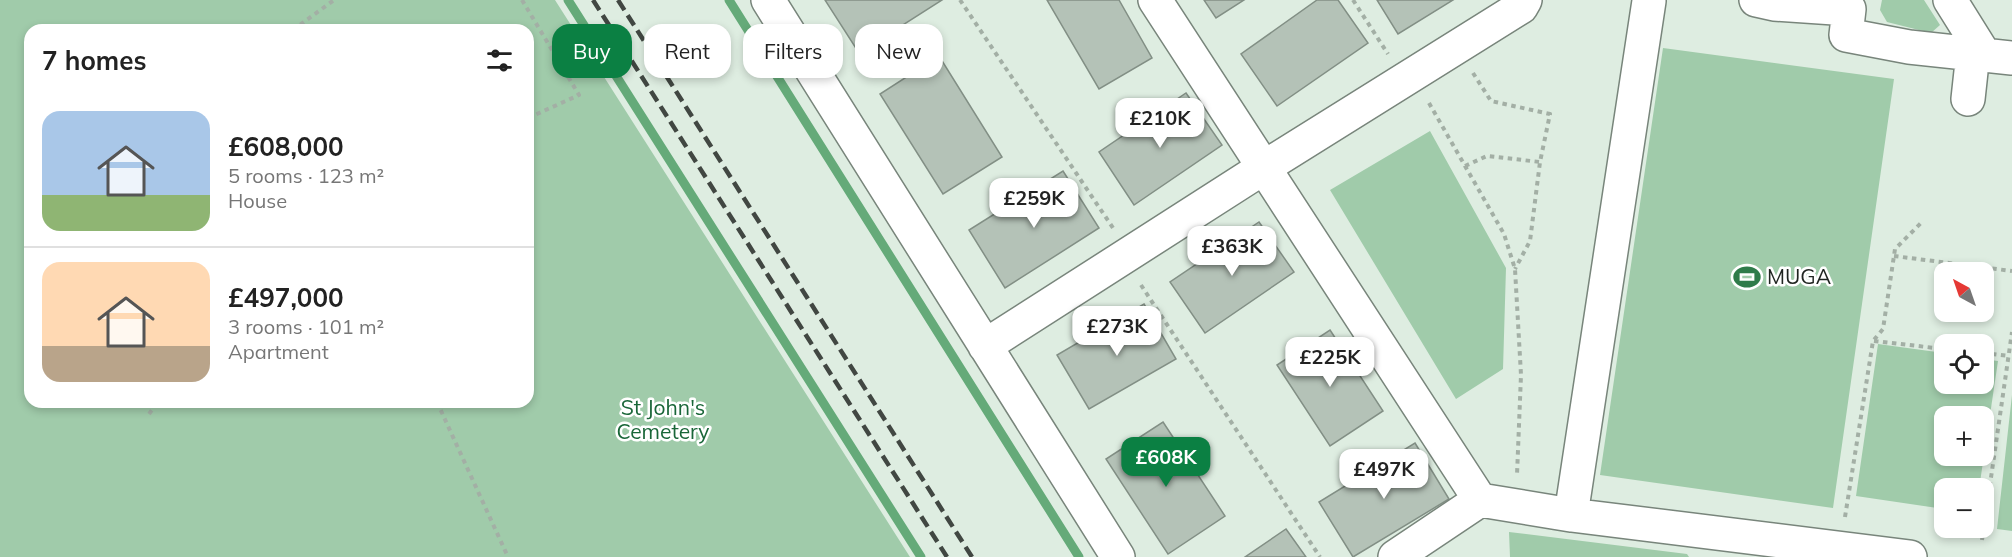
<!DOCTYPE html>
<meta charset="utf-8">
<style>
body{margin:0;font-family:Mulish,sans-serif;background:#f6f6f6;color:#222;height:100vh;display:flex;flex-direction:column;font-size:22px;white-space:nowrap}
*{box-sizing:border-box;margin:0}
p{font-size:20px;color:#767676}
.icon{flex:none;width:33px;height:33px;fill:none;stroke:currentColor;stroke-width:2;stroke-linecap:round;stroke-linejoin:round}
.map{position:relative;flex:1;overflow:hidden}
.details{position:absolute;left:24px;top:24px;width:510px;height:384px;display:flex;flex-direction:column;background:#fff;border-radius:18px;box-shadow:0 3px 9px #0003}
.details>*{flex:none}
.guide{position:absolute;left:552px;top:24px;width:570px;height:54px;display:flex;gap:12px}
.needle{width:39px;rotate:320deg}
.fabs{position:absolute;left:1934px;top:262px;display:grid;gap:12px}
.fabs a{display:grid;place-items:center;width:60px;height:60px;border-radius:12px;background:#fff;box-shadow:0 3px 9px #0003;font-size:30px}
.price{position:absolute;translate:-50% -51px;padding:0 14px;border-radius:12px;background:#fff;color:#222;font-size:20px;line-height:39px;filter:drop-shadow(0 2px 3px #0008)}
.price::after{content:'';position:absolute;left:50%;top:36px;width:18px;height:14px;margin-left:-9px;background:inherit;clip-path:polygon(0 0,100% 0,50% 100%)}
.price.selected{background:#0b8043;color:#fff}
ul{padding:0;list-style:none}
li{display:flex;align-items:center;gap:18px;height:150px;padding:0 18px}
li+li{border-top:2px solid #e0e0e0}
li span{display:grid;place-items:center;flex:none;width:168px;height:120px;border-radius:18px;color:#555}
li>.icon{margin-inline-start:auto}
span .icon{width:72px;height:72px;fill:#fffc;stroke-width:1}
li b{font-size:26px}
h2{display:flex;justify-content:space-between;align-items:center;height:72px;padding:0 18px;font-size:26px}
.pill{padding:0 21px;border-radius:18px;background:#fff;box-shadow:0 3px 9px #0003;font-size:21px;line-height:54px}
.pill.selected{background:#0b8043;color:#fff}
.map>svg:first-child{display:block}
.green{fill:#a0cbaa;fill-rule:evenodd}
.lines{fill:none;stroke-linecap:round;stroke-linejoin:round}
.stream{stroke:#65aa79;stroke-width:9}
.building{fill:#b4c2b7;stroke:#828f85;stroke-width:1.5}
.minor-casing{stroke:#78857b;stroke-width:36}
.path{stroke:#a3afa5;stroke-width:4;stroke-dasharray:4.5 4.5;stroke-linecap:butt}
.minor{stroke:#fff;stroke-width:33}
.rail{stroke:#414742;stroke-width:4.5;stroke-dasharray:12 6;stroke-linecap:butt}
.labels{text-anchor:middle;stroke-width:5;stroke-linejoin:round;paint-order:stroke}
.poi-label{font-size:21px;fill:#1f2420;stroke:#fff;text-anchor:start}
.park-label{font-size:21px;fill:#196638;stroke:#fff}
</style>
<div class="map">
<svg width="2012" height="557" viewBox="0 0 2012 557">
<rect width="100%" height="100%" fill="#deede1"/>
<path class="green" d="M0 0H555L910 557H0ZM30 30H528V402H30Z
M1882 0H1924L1940 25 1931 33 1887 22 1880 10Z
M1663 48 1894 79 1833 508 1600 475Z
M1430 131 1506 268 1503 369 1456 399 1330 190Z
M1878 344 1944 353V384H1983V359L1998 361 1979 489H1944V509L1856 496ZM1944 417H1983V456H1944Z
M2012 395V531L1997 529Z
M1509 532 1687 554 1689 557H1510Z"/>
<g class="lines">
<path class="stream" d="M568 0 921 557
M729 0 1079 557"/>
</g>
<path class="building" d="M825 0H942L859 53Z
M1047 0H1119L1152 58 1099 89Z
M1204 0H1244L1216 18Z
M1317 0H1338L1368 43 1277 106 1241 54Z
M1377 0H1453L1398 34Z
M939 56 1002 157 943 194 880 94Z
M1186 93 1222 145 1134 205 1099 152Z
M1063 171 1099 228 1005 288 969 230Z
M1259 222 1294 272 1205 333 1170 282Z
M1144 304 1176 359 1089 409 1057 355Z
M1330 330 1383 411 1330 446 1277 365Z
M1163 422 1225 516 1168 554 1106 459Z
M1415 443 1449 499 1353 557 1319 502Z
M1286 529 1306 557H1245Z"/>
<g class="lines">
<defs>
<path id="minor" d="M768 0 1118 557
M1155 0 1480 500
M1756 0 1774 4 1849 9 1846 35 1909 47 2012 58
M1950 0 1985 56
M1649 1 1571 515 1910 557
M1968 99 1973 53
M985 346 1263 168 1521 7 1525 0
M1395 557 1480 500 1571 515"/>
</defs>
<use href="#minor" class="minor-casing"/>
<path class="path" d="M522 0 579 95 528 118
M960 0 1113 228
M1353 0 1388 54
M293 30 334 0
M1473 73 1491 101 1550 114 1540 162 1530 241 1515 269
M1429 103 1504 234 1515 269 1521 375 1517 475
M1465 166 1487 156 1540 162
M1894 256 2012 271
M1141 285 1320 557
M1874 341 1944 349
M1983 353 2009 356
M437 402 508 557
M149 414 155 406 153 402
M1845 517 1873 341 1883 329 1895 249 1921 223
M1982 540 2012 332"/>
<use href="#minor" class="minor"/>
<path class="rail" d="M593 0 947 557
M618 0 972 557"/>
</g>
<defs>
<symbol id="stadium-bare" viewBox="-9 -9 18 18"><path d="M0-5a6.5 5 0 1 0 0 10a6.5 5 0 1 0 0-10ZM-3.5-1.8h7v3.6h-7Z" fill="#2f7b4a" stroke="#fff" stroke-width="2.5" paint-order="stroke"/></symbol>
</defs>
<g fill-rule="evenodd">
<use href="#stadium-bare" x="1728" y="258" width="38" height="38"/>
</g>
<g class="labels">
<g class="poi-label">
<text x="1767" y="284">MUGA</text>
</g>
<g class="park-label">
<text x="663" y="415">St John's<tspan x="663" dy="24">Cemetery</tspan></text>
</g>
</g>
</svg>
<div class="fabs">
<a><svg class="needle" viewBox="-14 -14 28 28"><path d="M0-13l5 13h-10z" fill="#e53935"/><path d="M0 13l5-13h-10z" fill="#767676"/></svg></a>
<a><svg class="icon" aria-label="locate" viewBox="0 0 24 24"><circle cx="12" cy="12" r="6"/><path d="M12 2v4M12 18v4M2 12h4M18 12h4"/></svg></a>
<a>+</a>
<a>−</a>
</div>
<b class="price" style="left:1160px;top:149px">£210K</b>
<b class="price" style="left:1034px;top:229px">£259K</b>
<b class="price" style="left:1232px;top:277px">£363K</b>
<b class="price" style="left:1117px;top:357px">£273K</b>
<b class="price" style="left:1330px;top:388px">£225K</b>
<b class="price selected" style="left:1166px;top:488px">£608K</b>
<b class="price" style="left:1384px;top:500px">£497K</b>
<div class="guide">
<a class="pill selected">Buy</a>
<a class="pill">Rent</a>
<a class="pill">Filters</a>
<a class="pill">New</a>
</div>
<section class="details">
<h2>7 homes<svg class="icon" aria-label="filters" viewBox="0 0 24 24"><path d="M4 7h16M4 17h16"/><circle cx="9" cy="7" r="2"/><circle cx="15" cy="17" r="2"/></svg></h2>
<ul>
<li><span style="background:linear-gradient(#a9c7e8 70%,#8fb573 0)"><svg class="icon" aria-label="home" viewBox="0 0 24 24"><path d="M3 11l9-7 9 7M6 9v11h12V9"/></svg></span><div><b>£608,000</b><p>5 rooms · 123 m²</p><p>House</p></div></li>
<li><span style="background:linear-gradient(#ffd9b3 70%,#b9a48a 0)"><svg class="icon" aria-label="home" viewBox="0 0 24 24"><path d="M3 11l9-7 9 7M6 9v11h12V9"/></svg></span><div><b>£497,000</b><p>3 rooms · 101 m²</p><p>Apartment</p></div></li>
</ul>
</section>
</div>
